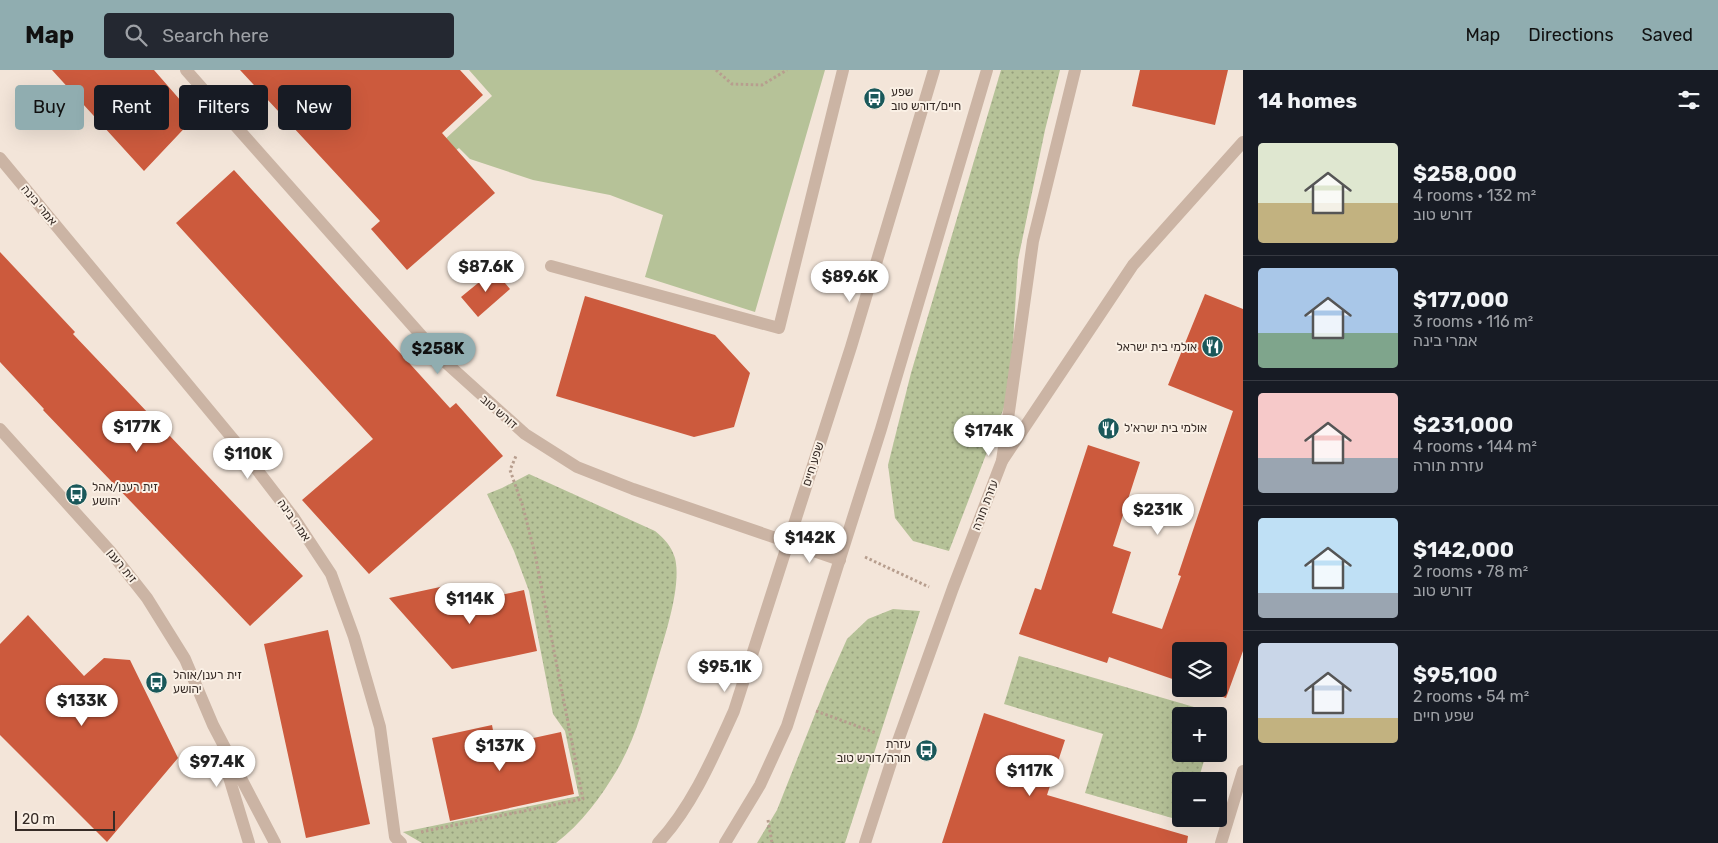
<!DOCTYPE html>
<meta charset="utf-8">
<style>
body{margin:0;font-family:Rubik,Heebo,sans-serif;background:#242831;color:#f1f3f6;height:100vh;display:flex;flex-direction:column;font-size:19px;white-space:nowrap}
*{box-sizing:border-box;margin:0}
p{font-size:16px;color:#9ea1a6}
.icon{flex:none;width:28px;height:28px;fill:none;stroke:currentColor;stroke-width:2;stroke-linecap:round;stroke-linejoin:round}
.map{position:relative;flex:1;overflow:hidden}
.side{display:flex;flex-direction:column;background:#171b24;width:475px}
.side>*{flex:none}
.banner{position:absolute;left:15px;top:15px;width:475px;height:45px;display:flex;gap:10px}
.buttons{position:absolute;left:1172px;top:572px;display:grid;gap:10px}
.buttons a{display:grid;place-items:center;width:55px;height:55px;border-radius:5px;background:#171b24;box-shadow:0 5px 20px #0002;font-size:25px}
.scale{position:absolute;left:15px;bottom:12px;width:100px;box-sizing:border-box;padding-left:5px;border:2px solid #362b26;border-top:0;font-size:14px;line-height:18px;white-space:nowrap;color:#362b26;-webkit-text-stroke:4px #faf0e5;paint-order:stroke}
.price{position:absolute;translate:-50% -42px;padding:0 11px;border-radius:18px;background:#fff;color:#222;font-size:16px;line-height:32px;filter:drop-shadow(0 1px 2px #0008)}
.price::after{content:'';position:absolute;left:50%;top:30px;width:15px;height:11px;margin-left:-8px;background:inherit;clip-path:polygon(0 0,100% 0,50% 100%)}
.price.on{background:#90adb0;color:#111}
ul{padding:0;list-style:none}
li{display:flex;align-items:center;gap:15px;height:125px;padding:0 15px}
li+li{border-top:1px solid #363941}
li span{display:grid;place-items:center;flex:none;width:140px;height:100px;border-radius:5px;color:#555}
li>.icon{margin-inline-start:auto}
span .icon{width:60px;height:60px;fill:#fffc;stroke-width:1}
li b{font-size:21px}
h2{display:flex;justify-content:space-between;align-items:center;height:60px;padding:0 15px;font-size:21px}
.tag{padding:0 18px;border-radius:5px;background:#171b24;box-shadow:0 5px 20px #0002;font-size:18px;line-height:45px}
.tag.on{background:#90adb0;color:#111}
header{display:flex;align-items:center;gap:30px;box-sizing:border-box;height:70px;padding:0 25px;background:#90adb0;color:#111}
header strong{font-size:24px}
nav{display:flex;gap:28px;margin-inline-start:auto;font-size:18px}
.search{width:350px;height:45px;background:#242831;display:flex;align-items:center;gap:12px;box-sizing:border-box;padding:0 18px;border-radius:5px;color:#9ea1a6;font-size:19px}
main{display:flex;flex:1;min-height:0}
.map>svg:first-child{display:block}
.green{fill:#b6c298}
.park{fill:url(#park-dots)}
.building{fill:#cc5a3d}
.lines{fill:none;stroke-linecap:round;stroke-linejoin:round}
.path{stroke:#b79e8e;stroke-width:3;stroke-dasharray:2.5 2.5;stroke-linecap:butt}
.service{stroke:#cbb4a4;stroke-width:12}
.minor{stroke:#cbb4a4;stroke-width:12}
.tertiary{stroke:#cbb4a4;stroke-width:12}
.labels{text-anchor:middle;stroke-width:4;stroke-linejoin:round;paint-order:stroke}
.poi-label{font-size:12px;fill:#362b26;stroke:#faf0e5;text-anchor:start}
.street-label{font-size:12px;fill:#362b26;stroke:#faf0e5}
</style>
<header>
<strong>Map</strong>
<div class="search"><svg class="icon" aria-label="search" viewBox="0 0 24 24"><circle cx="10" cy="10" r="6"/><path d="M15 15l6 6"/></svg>Search here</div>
<nav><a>Map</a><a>Directions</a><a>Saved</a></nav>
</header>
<main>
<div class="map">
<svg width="1243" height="773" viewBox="0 0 1243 773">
<defs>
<pattern id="park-dots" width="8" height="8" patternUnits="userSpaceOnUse" patternTransform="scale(1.25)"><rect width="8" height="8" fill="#b6c298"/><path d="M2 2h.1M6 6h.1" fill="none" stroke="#959e7c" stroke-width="1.8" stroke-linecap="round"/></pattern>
</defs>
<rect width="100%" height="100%" fill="#f3e5d9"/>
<path class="green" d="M469 0H825L755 242 645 207 663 145 610 125 533 110 470 89 459 78 452 83 442 72 492 26Z"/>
<path class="park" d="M1001 0H1060L1045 60 1018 190 1010 322 949 481 913 471 895 448 888 395 911 303Z
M529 404 655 461C665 469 671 476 675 488 682 517 664 568 656 596 645 631 636 668 617 700 601 727 581 754 556 773H422L403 762 579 726 565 661 553 644 529 521 514 481 487 424 502 418Z
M893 539 920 541 845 773H757L777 740 827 614 847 569 868 549Z
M1019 586 1218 644 1217 646H1181V684H1206L1198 711H1181V749H1187L1186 752 1085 723 1103 664 1004 634Z"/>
<path class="building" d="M52 0H154L195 47 144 101Z
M240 0H460L483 25 442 63 495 123 407 200 371 159 380 151Z
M1140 0H1228L1215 55 1132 36Z
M234 100 450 338 456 333 503 386 369 504 302 430 373 369 176 153Z
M0 182 75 262 73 264 303 506 250 556 43 340 44 339 0 292Z
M494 200 510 219 478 247 461 227Z
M1205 224 1243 239V581L1226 628 1199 619H1219V581H1181V612L1109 587 1107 593 1019 564 1035 518 1041 520 1088 375 1140 392 1113 476 1131 482 1112 543 1162 559 1181 506 1178 505 1233 341 1168 315Z
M585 226 715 265 750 303 734 357 694 367 556 326Z
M454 514 459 534 524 520 537 581 452 599 389 528Z
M28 545 84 606 104 588 130 590 178 688 107 772 0 665V574Z
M328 560 370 754 306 768 264 574Z
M984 643 1065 670 1047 725 1188 766 1187 773H942Z
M492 655 496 676 561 662 574 724 450 751 432 668Z"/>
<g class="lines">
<path class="path" d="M716 0 732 14 762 15 787 0
M865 487 929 517
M816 641 876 663
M768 750 772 773
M421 762 583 729 535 484 523 437 510 400 516 386"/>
<path class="service" d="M551 196 779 258 843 0
M1002 391 1033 171 1075 0"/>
<path class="minor" d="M186 0 443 290 525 364 577 397 633 419 840 490
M0 88 238 375 294 448 331 504 354 567 380 657 395 767 401 773
M1221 773 1243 701"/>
<path class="tertiary" d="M0 359 110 481 147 528 185 589 213 655 275 773
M221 681 249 773
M658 773C692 737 714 685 734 641L851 277 934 0
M725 773 760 715 787 656 881 359 987 0
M865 773 898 671 953 518 1002 391 1133 195 1243 72"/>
</g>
<defs>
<symbol id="bus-disc" viewBox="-11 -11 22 22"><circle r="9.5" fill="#1a585a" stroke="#faf0e5"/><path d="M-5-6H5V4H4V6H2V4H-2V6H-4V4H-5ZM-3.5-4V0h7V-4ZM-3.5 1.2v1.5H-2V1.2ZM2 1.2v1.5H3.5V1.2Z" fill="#fff"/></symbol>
<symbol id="restaurant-disc" viewBox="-11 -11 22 22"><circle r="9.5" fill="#1a585a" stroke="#faf0e5"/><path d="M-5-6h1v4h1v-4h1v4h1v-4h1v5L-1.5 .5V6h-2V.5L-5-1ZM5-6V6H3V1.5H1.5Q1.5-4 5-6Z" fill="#fff"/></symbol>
</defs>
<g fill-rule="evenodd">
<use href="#bus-disc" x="862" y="16" width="25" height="25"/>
<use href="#restaurant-disc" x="1200" y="264" width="25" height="25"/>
<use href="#restaurant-disc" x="1096" y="346" width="25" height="25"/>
<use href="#bus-disc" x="64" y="412" width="25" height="25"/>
<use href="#bus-disc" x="144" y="600" width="25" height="25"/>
<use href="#bus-disc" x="914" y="668" width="25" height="25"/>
</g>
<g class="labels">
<g class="poi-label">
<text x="891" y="26">שפע<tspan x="891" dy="14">חיים/דורש טוב</tspan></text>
<text x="1197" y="281" text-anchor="end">אולמי בית ישראל</text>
<text x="1124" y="362">אולמי בית ישרא'ל</text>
<text x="92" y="421">זית רענן/אהל<tspan x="92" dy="14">יהושע</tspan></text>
<text x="173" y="609">זית רענן/אוהל<tspan x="173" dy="14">יהושע</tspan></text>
<text x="911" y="678" text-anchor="end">עזרת<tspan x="911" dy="14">תורה/דורש טוב</tspan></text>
</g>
<g class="street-label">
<text transform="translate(39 135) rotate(50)" y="4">אמרי בינה</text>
<text transform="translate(499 342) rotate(41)" y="4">דורש טוב</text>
<text transform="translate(813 394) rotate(-72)" y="4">שפע חיים</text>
<text transform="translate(985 435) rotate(-69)" y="4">עזרת תורה</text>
<text transform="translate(294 450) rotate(55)" y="4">אמרי בינה</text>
<text transform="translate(122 496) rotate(51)" y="4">זית רענן</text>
</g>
</g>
</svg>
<div class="buttons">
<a><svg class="icon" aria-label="layers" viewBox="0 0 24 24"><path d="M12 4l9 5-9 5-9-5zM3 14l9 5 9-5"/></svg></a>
<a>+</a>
<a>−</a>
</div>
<div class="scale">20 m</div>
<b class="price" style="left:486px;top:223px">$87.6K</b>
<b class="price" style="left:850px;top:233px">$89.6K</b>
<b class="price on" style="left:438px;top:305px">$258K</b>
<b class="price" style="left:137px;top:383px">$177K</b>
<b class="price" style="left:989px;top:387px">$174K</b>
<b class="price" style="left:248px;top:410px">$110K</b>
<b class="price" style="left:1158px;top:466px">$231K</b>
<b class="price" style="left:810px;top:494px">$142K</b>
<b class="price" style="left:470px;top:555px">$114K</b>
<b class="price" style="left:725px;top:623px">$95.1K</b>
<b class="price" style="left:82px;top:657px">$133K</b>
<b class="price" style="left:500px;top:702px">$137K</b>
<b class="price" style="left:217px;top:718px">$97.4K</b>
<b class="price" style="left:1030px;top:727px">$117K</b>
<div class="banner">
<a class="tag on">Buy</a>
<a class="tag">Rent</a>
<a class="tag">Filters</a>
<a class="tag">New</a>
</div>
</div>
<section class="side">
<h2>14 homes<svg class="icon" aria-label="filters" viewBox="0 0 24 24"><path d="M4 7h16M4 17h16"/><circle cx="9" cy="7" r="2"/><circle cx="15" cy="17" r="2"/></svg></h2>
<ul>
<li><span style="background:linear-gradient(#dfe7d0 60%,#c2b280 0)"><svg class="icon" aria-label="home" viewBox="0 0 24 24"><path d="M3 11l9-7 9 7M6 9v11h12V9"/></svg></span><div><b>$258,000</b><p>4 rooms · 132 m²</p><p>דורש טוב</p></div></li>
<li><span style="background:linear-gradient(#a9c7e8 65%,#7fa58c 0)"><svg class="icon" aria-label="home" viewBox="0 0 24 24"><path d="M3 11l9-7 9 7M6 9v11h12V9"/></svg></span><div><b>$177,000</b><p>3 rooms · 116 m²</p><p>אמרי בינה</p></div></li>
<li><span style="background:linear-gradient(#f6c9c9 65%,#9aa5b1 0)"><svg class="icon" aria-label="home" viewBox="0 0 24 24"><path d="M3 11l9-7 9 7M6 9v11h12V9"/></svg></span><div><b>$231,000</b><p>4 rooms · 144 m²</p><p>עזרת תורה</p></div></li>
<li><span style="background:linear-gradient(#bfe0f5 75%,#9aa5b1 0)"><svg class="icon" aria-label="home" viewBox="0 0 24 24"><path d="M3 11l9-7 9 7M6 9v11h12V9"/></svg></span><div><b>$142,000</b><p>2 rooms · 78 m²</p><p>דורש טוב</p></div></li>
<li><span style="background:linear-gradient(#c9d6e8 75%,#c2b280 0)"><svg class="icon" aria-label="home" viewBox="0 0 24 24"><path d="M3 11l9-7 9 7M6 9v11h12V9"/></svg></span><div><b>$95,100</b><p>2 rooms · 54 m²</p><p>שפע חיים</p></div></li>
</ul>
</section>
</main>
